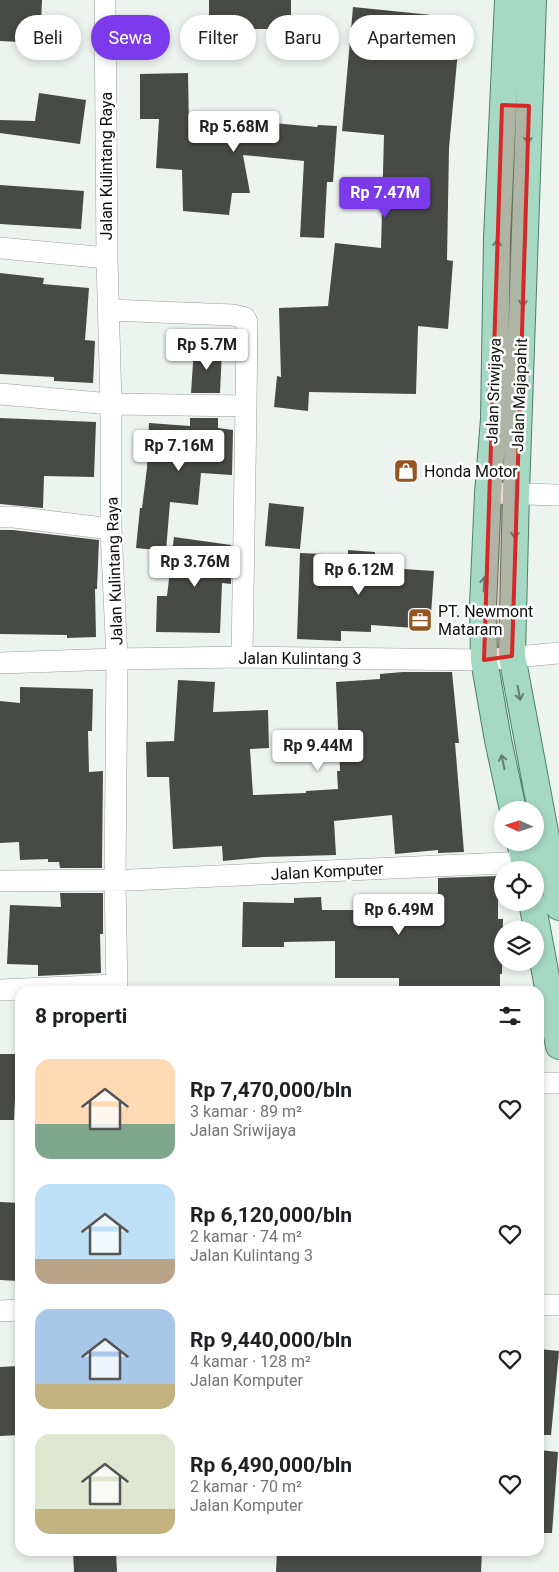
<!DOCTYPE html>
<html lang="id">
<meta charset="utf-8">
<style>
body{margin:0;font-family:Roboto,sans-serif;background:#f2f2f2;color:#202124;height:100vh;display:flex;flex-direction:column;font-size:19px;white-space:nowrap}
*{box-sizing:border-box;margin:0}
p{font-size:16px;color:#757577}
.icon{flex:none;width:28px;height:28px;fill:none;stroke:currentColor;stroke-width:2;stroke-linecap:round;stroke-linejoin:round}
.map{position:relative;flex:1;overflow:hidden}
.panel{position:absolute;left:15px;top:986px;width:529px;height:570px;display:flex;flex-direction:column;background:#fff;border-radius:15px;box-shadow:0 2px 8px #0003}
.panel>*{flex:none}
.hud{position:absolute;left:15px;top:15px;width:530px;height:45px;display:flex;gap:10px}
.needle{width:32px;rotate:273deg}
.tools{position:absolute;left:494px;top:801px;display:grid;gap:10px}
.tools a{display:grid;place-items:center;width:50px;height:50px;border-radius:50%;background:#fff;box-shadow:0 2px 8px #0003;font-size:25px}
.price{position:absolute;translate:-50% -42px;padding:0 11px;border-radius:5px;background:#fff;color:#222;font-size:16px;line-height:32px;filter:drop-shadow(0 1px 2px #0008)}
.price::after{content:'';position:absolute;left:50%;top:30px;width:15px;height:11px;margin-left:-8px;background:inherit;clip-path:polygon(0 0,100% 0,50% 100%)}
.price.selected{background:#7c3aed;color:#fff}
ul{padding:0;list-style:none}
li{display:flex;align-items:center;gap:15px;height:125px;padding:0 20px}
li span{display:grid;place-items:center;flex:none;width:140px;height:100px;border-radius:15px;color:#555}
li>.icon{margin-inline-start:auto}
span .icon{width:60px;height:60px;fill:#fffc;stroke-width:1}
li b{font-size:21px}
h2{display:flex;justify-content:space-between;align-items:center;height:60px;padding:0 20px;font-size:21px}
.pill{padding:0 18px;border-radius:22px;background:#fff;box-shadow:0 2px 8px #0003;font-size:18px;line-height:45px}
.pill.selected{background:#7c3aed;color:#fff}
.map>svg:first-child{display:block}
.building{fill:#484a45}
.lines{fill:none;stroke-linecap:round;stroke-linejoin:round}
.minor-casing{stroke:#9a9f9b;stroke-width:22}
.major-casing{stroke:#4a816b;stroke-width:28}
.minor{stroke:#fff;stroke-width:21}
.major{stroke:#a6d9c4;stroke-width:26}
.oneway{stroke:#617e72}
.marked{fill:#d62828;fill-opacity:0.2;stroke:#d62828;stroke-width:4;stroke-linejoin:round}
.labels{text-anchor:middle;stroke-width:5;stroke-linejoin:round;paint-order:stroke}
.street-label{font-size:16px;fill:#0d0f0d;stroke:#fff}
.poi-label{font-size:16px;fill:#0d0f0d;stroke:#fff;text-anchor:start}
</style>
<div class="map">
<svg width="559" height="1572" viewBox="0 0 559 1572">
<rect width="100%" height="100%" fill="#edf3ee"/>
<path class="building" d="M0 0H42L40 43 0 41Z
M209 0H291V29H209Z
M353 7 461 18 449 148 447 260 453 261 448 329 418 326 416 394 309 392 308 411 274 407 277 376 281 377 279 308 328 306 335 243 381 248 384 135 342 131Z
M188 73 189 128 239 131 240 120 317 127 318 125 337 126 333 182H327L324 238 300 237 304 161 243 155 250 193H232L229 215 183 211 182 170 156 168 159 119H140V74Z
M39 93 86 100 80 144 0 133V120L35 121Z
M0 185 84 191 81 229 0 224Z
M0 273 44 278 43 284 89 288 85 340 95 341 93 383 54 381V377L0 374Z
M194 348 222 350 220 393H191Z
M0 418 96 422 94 477 44 476 43 508 0 504Z
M190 418H218V428L233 430 232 475 201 473 198 505 170 502 166 551 136 548 140 508H142L147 468 149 423 190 426Z
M269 503 304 507 300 549 265 546Z
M0 530H13L99 540 97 589H95L96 637 67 638V635L0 634Z
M174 537 231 545V584L222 583 220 633 156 632 157 596H167Z
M348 550 375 552 374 567 434 571 430 629 371 625V632L341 631V641L297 639 300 553 348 555Z
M403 672H452L459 743H455L464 852 438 853V850L395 854 392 815 334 821 336 855 263 857 223 861 222 846 173 849 169 777H147L146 742 174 741 178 680 215 682 213 712 268 710 269 748 250 749 253 795 306 793V791L338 789 337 771H340L336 682 380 679V674Z
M20 687 93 689 92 731H88L89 772 103 771 102 868H60L59 862H48V859L20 860 19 842 0 843V701L20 703Z
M498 876V919H503L502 974H500V991H399V978H335V941L284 942V947H242L243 902 294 903V898L321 897 322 910H388L389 897 438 900V878Z
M60 893H103V934H100L101 973 38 976V965L7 964 10 905 61 907Z
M0 1054H17L14 1120H0Z
M0 1202 20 1203 18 1281 0 1280Z
M539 1349 559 1351 551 1435H539Z
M20 1366V1435L0 1436V1367Z
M539 1450 558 1452 552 1533H539Z
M73 1551H116L117 1572H74Z
M277 1551H482L481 1572H276Z"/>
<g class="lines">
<defs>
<path id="minor" d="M105 0 107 258 111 404V529L117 659 115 880 117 991
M0 248 107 258
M109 310 233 315 245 318 247 322 246 406
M0 394 111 404 246 406 242 657
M488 493 559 495
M0 517H14L111 529
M0 663 117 659 242 657 484 660 559 653
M0 881 130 880 524 862
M0 990 117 985
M539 1083H559
M539 1305H559
M0 1311 20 1310"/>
<path id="major" d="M508 0 497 238 494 419 488 493 483 605 484 660 498 740 513 810
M533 0 516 492 512 656 559 907
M520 842 526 870
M532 902 559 1046"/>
</defs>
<use href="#minor" class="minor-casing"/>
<use href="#major" class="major-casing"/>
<use href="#minor" class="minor"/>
<use href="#major" class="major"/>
</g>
<defs><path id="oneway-shaft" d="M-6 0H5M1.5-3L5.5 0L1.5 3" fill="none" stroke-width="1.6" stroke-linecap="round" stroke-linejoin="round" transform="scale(1.25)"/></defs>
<g class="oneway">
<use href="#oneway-shaft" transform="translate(528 136) rotate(92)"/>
<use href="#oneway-shaft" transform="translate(497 247) rotate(-89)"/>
<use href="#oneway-shaft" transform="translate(523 299) rotate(92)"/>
<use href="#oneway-shaft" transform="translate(515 531) rotate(91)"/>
<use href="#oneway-shaft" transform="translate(484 584) rotate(-87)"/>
<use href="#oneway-shaft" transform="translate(519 693) rotate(79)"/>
<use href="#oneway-shaft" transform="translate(503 762) rotate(-102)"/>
</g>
<path class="marked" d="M502 105 529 106 512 656 484 660Z"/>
<defs>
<symbol id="shop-square" viewBox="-11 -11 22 22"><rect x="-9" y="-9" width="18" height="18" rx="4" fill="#955420" stroke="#fff"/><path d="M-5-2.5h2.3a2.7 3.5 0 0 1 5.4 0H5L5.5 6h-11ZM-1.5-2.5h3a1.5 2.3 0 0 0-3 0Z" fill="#fff"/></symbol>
<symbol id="office-square" viewBox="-11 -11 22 22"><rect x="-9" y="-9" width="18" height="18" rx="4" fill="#955420" stroke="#fff"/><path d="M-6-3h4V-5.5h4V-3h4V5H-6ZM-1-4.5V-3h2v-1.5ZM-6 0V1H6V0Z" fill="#fff"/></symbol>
</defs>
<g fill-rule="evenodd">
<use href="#shop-square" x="392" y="457" width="28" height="28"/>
<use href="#office-square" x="406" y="606" width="28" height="28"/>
</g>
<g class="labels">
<g class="street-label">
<text transform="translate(106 166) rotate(-90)" y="6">Jalan Kulintang Raya</text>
<text transform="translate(493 391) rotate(-88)" y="6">Jalan Sriwijaya</text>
<text transform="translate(519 395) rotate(-88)" y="6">Jalan Majapahit</text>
<text transform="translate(114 571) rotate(-92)" y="6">Jalan Kulintang Raya</text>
<text x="300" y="664">Jalan Kulintang 3</text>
<text transform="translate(327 871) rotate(-3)" y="6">Jalan Komputer</text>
</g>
<g class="poi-label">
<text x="424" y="477">Honda Motor</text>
<text x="438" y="617">PT. Newmont<tspan x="438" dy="18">Mataram</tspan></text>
</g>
</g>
</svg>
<div class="tools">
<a><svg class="needle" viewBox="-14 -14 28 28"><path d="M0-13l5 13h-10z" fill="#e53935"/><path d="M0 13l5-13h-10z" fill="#757577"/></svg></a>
<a><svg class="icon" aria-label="locate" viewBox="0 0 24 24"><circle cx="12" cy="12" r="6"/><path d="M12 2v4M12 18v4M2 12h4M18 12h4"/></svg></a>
<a><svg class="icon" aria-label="layers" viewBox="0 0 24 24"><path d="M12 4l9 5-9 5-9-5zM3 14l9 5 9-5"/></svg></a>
</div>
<b class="price" style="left:234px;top:153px">Rp 5.68M</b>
<b class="price selected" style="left:385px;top:219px">Rp 7.47M</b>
<b class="price" style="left:207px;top:371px">Rp 5.7M</b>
<b class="price" style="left:179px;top:472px">Rp 7.16M</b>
<b class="price" style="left:195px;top:588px">Rp 3.76M</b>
<b class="price" style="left:359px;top:596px">Rp 6.12M</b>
<b class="price" style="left:318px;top:772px">Rp 9.44M</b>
<b class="price" style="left:399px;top:936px">Rp 6.49M</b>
<div class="hud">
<a class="pill">Beli</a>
<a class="pill selected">Sewa</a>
<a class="pill">Filter</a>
<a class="pill">Baru</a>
<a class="pill">Apartemen</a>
</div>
<section class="panel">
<h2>8 properti<svg class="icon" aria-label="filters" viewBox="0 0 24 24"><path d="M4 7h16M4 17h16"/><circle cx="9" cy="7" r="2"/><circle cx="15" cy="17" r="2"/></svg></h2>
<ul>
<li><span style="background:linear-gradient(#ffd9b3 65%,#7fa58c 0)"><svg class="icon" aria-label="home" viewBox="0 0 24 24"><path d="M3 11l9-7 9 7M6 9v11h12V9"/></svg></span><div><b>Rp 7,470,000/bln</b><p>3 kamar · 89 m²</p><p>Jalan Sriwijaya</p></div><svg class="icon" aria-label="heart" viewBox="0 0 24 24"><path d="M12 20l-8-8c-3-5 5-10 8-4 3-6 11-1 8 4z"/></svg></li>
<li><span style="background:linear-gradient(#bfe0f5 75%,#b9a48a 0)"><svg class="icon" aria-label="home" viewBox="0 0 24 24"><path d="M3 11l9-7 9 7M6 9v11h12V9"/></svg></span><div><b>Rp 6,120,000/bln</b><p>2 kamar · 74 m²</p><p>Jalan Kulintang 3</p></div><svg class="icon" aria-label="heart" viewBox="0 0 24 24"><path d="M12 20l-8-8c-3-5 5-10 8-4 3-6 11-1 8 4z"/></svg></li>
<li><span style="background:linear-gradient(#a9c7e8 75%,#c2b280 0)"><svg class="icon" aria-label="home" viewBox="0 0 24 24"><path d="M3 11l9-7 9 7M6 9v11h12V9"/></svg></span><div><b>Rp 9,440,000/bln</b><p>4 kamar · 128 m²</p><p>Jalan Komputer</p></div><svg class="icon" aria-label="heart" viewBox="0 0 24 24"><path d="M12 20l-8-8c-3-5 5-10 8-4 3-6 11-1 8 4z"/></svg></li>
<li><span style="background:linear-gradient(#dfe7d0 75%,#c2b280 0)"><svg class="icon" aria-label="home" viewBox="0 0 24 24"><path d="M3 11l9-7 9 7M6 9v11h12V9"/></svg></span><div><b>Rp 6,490,000/bln</b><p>2 kamar · 70 m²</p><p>Jalan Komputer</p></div><svg class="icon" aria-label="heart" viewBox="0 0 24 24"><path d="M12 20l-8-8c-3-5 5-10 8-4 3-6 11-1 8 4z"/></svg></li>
</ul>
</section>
</div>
